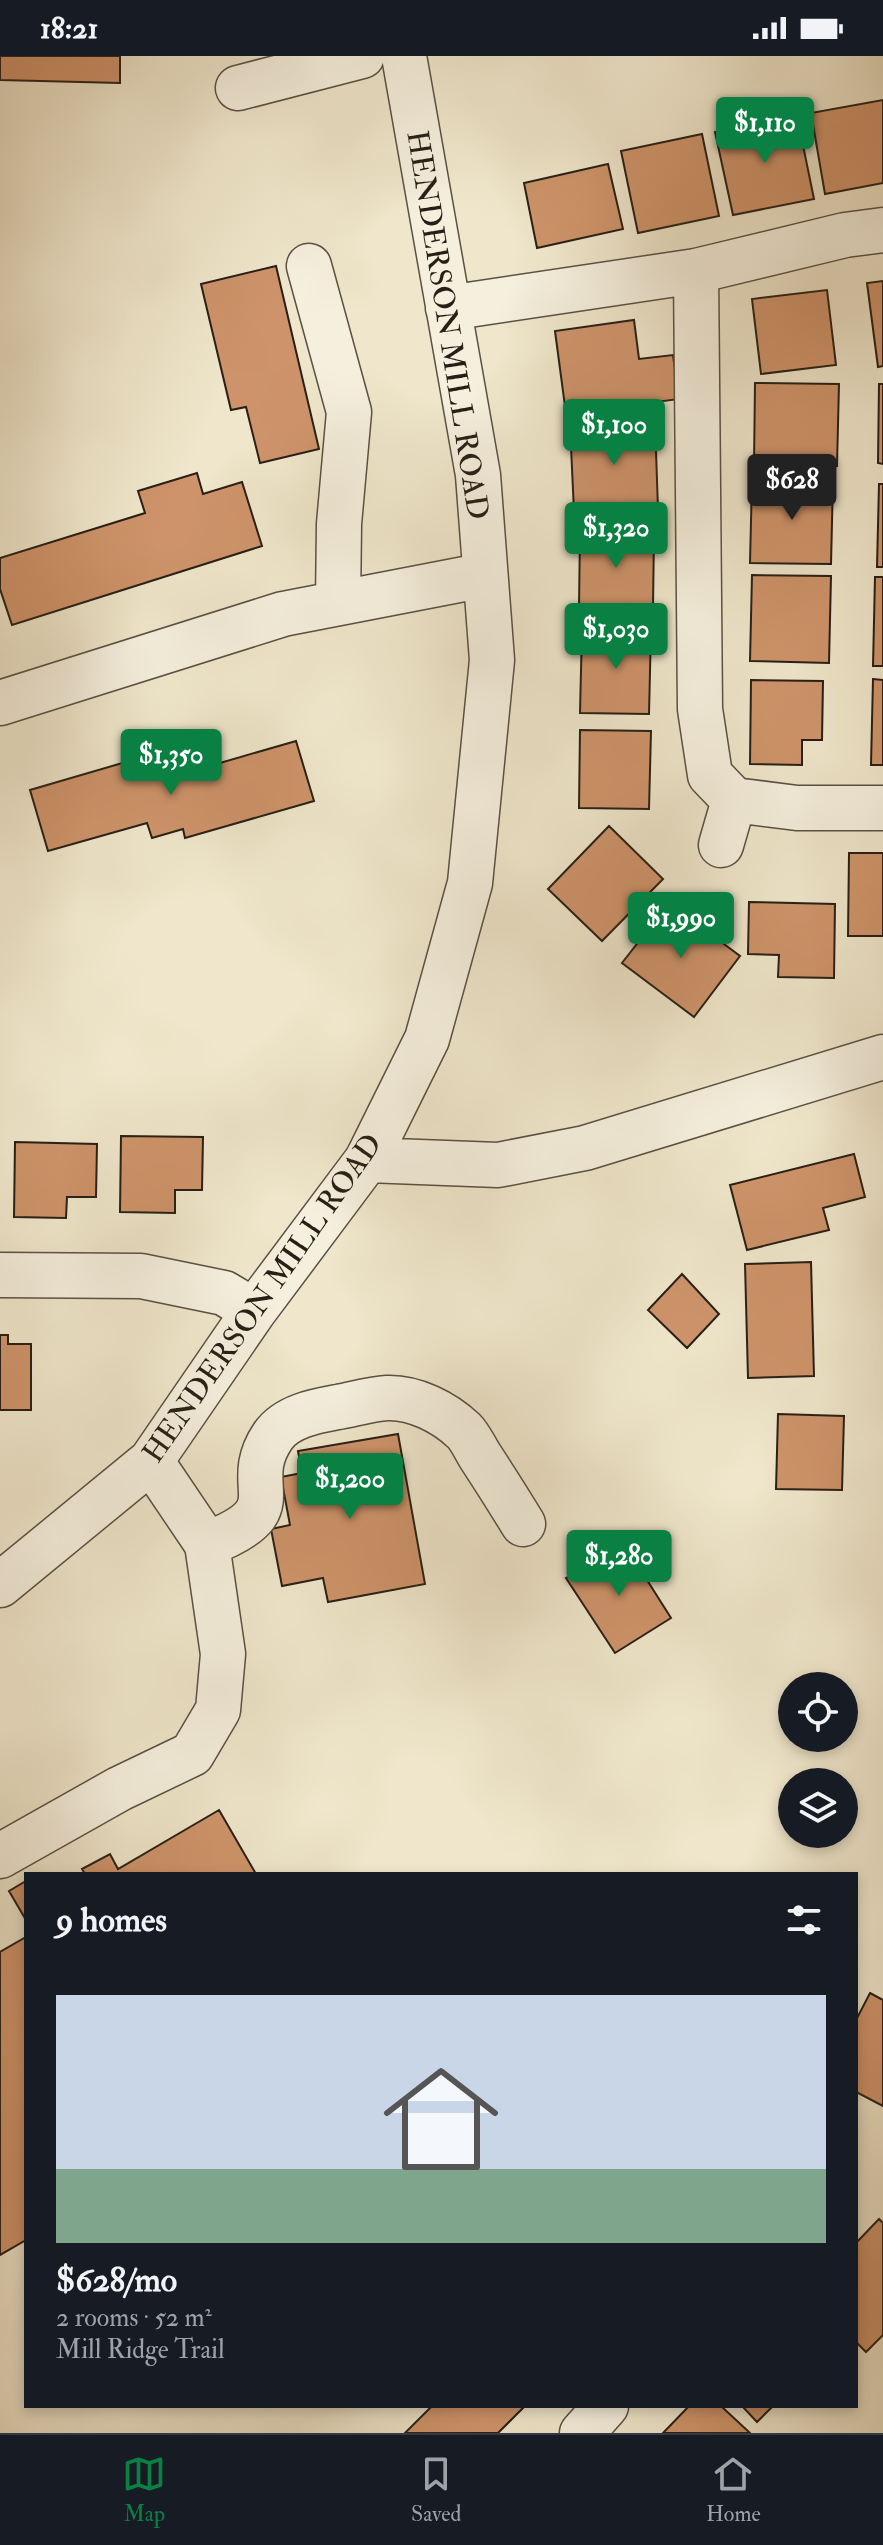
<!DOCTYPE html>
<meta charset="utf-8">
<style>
body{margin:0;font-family:"IM FELL Double Pica",serif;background:#20242c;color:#f1f3f6;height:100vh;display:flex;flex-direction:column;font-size:30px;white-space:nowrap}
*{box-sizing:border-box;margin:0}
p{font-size:26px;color:#9ea1a6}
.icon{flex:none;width:44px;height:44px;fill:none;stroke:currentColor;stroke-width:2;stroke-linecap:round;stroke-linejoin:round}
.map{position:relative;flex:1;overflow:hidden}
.details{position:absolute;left:24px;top:1816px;width:834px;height:536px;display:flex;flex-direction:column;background:#171b24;border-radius:0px;box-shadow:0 4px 12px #0003}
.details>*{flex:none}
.buttons{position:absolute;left:778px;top:1616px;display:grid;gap:16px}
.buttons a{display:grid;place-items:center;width:80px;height:80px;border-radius:50%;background:#171b24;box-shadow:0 4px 12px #0003;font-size:40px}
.price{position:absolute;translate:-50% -68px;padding:0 18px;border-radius:8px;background:#0b8043;color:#fff;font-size:26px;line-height:52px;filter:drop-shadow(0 2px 4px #0008)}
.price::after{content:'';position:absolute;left:50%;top:48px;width:24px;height:18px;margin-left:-12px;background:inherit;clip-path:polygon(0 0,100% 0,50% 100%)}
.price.active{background:#222;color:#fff}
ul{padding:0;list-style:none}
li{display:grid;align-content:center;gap:16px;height:424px;padding:0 32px}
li+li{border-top:2px solid #363941}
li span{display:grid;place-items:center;height:248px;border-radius:0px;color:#555}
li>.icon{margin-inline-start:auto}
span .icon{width:144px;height:144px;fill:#fffc;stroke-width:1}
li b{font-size:34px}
h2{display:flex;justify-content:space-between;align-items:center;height:96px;padding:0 32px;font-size:34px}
.status{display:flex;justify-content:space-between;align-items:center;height:56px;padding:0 40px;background:#171b24;direction:ltr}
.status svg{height:22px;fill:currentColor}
.tabs{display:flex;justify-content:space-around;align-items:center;height:112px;border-top:2px solid #363941;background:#171b24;font-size:22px;color:#9ea1a6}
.tabs a{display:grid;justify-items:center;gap:4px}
.tabs .active{color:#0b8043}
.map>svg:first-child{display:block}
.building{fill:#ce936a;stroke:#271f16;stroke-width:2}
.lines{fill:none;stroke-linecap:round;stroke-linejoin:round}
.minor-casing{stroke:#595143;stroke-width:47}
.minor{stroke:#f5efdd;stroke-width:44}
.labels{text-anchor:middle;stroke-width:7;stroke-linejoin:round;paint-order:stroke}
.street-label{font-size:30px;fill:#271f16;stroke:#f5efdd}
</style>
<div class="status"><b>18:21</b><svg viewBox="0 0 49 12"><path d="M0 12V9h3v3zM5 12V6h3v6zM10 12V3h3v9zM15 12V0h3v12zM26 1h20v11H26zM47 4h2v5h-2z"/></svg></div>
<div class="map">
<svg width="883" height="2377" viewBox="0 0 883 2377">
<rect width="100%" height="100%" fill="#efe6cb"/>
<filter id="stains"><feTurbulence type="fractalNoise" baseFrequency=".0025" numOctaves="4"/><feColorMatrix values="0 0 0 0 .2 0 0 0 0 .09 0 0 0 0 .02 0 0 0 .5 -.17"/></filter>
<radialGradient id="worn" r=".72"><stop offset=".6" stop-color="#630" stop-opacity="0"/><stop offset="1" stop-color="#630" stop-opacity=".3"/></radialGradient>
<path class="building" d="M0 0H120V27L0 24Z
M883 44V127L825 138 811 57Z
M797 60 814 143 733 159 715 76Z
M702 78 719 160 638 177 621 95Z
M608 108 623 173 537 192 524 127Z
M276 210 319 393 260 407 246 351 231 354 201 228Z
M883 225V310L878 311 867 227Z
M827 234 836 309 761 318 752 243Z
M634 264 639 303 673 299 679 343 566 358 555 275Z
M755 327 839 328 837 410 754 409Z
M879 328H883V408L878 407Z
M655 366 658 453 574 456 570 369Z
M197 417 203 438 242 426 262 490 12 569 0 533V502L145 457 138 435Z
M752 423 833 424 831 508 750 507Z
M879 428H883V511H877Z
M580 476 654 477 653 552 579 551Z
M752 519 831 520 829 607 750 605Z
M875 521H883V610H873Z
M582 572 651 573 649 658 580 657Z
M873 623 883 624V709H871Z
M751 624 823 625 822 684H802V709L750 708Z
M580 674 651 675 649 753 579 752Z
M296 685 314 745 185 782 183 773 152 782 147 767 48 795 30 734 160 696 168 722Z
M609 770 663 823 602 885 548 833Z
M849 797H883V880H848Z
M749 846 835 848 834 922 778 921 779 899 748 898Z
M669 847 740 900 694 961 622 907Z
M121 1080 203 1081 202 1134H175V1157L120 1156Z
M15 1086 97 1088 96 1141H67L66 1162 14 1161Z
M854 1098 865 1141 823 1152 829 1174 747 1194 730 1129Z
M811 1206 814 1320 748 1322 745 1208Z
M682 1218 719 1258 687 1292 648 1254Z
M0 1279H8V1288H31V1354H0Z
M778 1358 844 1360 842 1434 776 1433Z
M398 1378 425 1528 328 1546 323 1522 282 1530 271 1473 290 1469 281 1421 302 1417 298 1395Z
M623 1486 671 1562 615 1597 566 1522Z
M219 1754 256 1818H85L82 1813 110 1798 118 1813Z
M26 1825V1864L9 1835Z
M26 1881V2184L0 2199V1896Z
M870 1937 883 1944V2050L856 2036V1964Z
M879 2163 883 2167V2279L866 2296 856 2286V2187Z
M432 2350H525L498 2377H405Z
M689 2350H721L750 2377H663Z
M742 2350H773L757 2366Z"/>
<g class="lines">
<defs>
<path id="minor" d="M238 32 362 0
M309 210 349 356 339 468 338 547
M696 215 700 653 710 719 734 744 797 752H883
M448 252 696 215 845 179 883 174
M0 647 283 558 485 519
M721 789 734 744
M367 1104 498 1109 585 1092 883 1001
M0 1219 141 1220 224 1237 254 1255
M207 1488C299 1453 237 1433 273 1380 287 1360 316 1355 338 1351 354 1348 371 1343 387 1342 414 1341 444 1356 464 1375 470 1381 475 1392 480 1400 495 1423 509 1445 523 1468
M0 1529 151 1405 254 1255 367 1104 427 983 470 827 492 604 478 419 404 0
M0 1800 119 1733 192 1698 218 1654 223 1598 207 1488 151 1405
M582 2377 606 2350"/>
</defs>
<use href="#minor" class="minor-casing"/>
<use href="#minor" class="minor"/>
</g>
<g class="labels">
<g class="street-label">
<text transform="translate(448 269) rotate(81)" y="10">HENDERSON MILL ROAD</text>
<text transform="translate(262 1242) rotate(-55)" y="10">HENDERSON MILL ROAD</text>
</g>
</g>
<rect width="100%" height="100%" filter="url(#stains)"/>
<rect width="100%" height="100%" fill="url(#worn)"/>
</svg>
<div class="buttons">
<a><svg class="icon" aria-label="locate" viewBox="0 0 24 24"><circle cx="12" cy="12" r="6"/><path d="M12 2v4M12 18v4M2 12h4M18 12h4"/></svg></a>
<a><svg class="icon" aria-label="layers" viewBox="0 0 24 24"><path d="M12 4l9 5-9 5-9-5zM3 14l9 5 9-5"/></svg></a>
</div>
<b class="price" style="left:765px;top:109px">$1,110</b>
<b class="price" style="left:614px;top:411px">$1,100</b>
<b class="price active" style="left:792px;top:466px">$628</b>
<b class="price" style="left:616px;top:514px">$1,320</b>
<b class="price" style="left:616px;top:615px">$1,030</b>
<b class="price" style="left:171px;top:741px">$1,350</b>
<b class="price" style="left:681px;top:904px">$1,990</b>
<b class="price" style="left:350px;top:1465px">$1,200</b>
<b class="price" style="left:619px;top:1542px">$1,280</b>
<section class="details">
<h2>9 homes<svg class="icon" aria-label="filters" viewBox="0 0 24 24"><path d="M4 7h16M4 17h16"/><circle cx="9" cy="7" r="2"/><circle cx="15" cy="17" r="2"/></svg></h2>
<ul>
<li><span style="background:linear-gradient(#c9d6e8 70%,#7fa58c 0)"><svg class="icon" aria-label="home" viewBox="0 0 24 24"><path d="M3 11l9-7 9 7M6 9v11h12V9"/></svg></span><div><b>$628/mo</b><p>2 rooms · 52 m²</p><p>Mill Ridge Trail</p></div></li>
</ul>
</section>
</div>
<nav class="tabs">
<a class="active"><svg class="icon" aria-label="map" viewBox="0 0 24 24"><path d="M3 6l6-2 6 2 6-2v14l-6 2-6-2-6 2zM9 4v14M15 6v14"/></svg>Map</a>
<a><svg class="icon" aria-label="saved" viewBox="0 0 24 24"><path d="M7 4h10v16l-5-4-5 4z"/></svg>Saved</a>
<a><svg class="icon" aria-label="home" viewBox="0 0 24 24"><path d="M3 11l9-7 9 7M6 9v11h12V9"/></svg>Home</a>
</nav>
